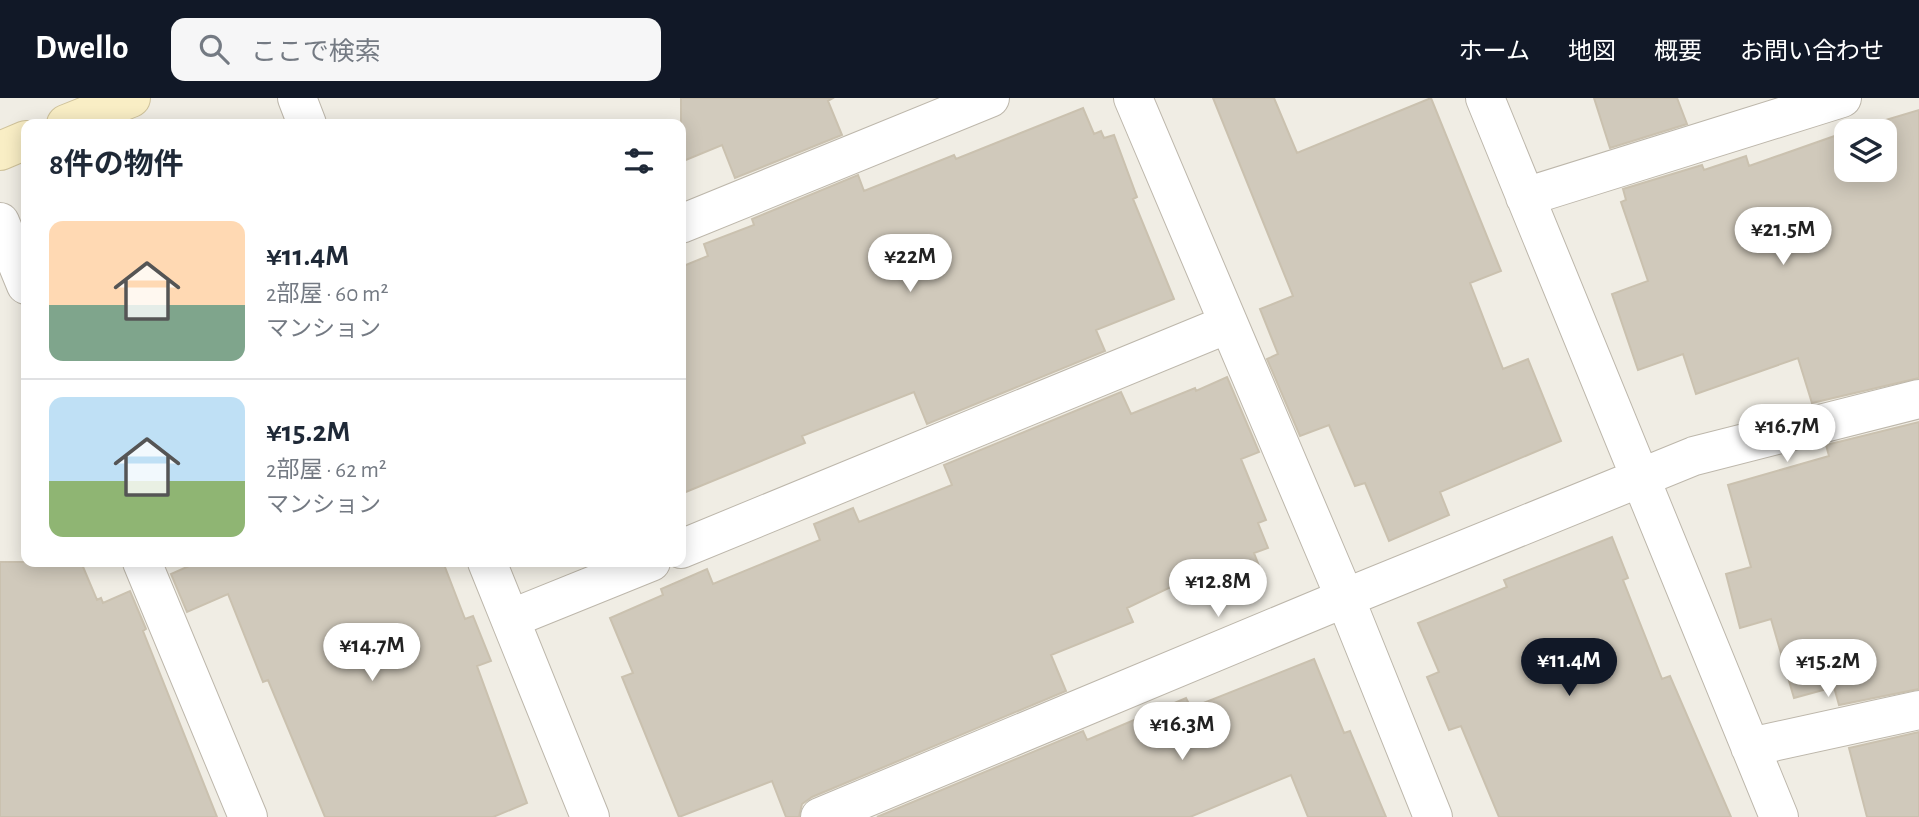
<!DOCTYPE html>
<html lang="ja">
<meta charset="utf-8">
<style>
body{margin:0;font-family:"Alegreya Sans","Noto Sans JP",sans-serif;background:#f6f6f7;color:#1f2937;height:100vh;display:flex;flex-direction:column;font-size:26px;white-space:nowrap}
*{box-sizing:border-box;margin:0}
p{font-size:23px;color:#747a83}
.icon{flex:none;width:38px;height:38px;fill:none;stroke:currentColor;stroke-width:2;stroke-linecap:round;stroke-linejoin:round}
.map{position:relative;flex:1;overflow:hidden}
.drawer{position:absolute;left:21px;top:21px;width:665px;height:448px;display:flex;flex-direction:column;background:#fff;border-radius:14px;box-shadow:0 4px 18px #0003}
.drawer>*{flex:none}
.buttons{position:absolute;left:1834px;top:21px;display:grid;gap:14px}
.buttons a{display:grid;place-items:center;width:63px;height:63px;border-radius:14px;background:#fff;box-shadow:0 4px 18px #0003;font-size:35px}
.price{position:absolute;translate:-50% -60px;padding:0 16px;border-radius:24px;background:#fff;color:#222;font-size:23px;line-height:46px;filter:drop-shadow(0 2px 4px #0008)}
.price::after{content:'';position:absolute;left:50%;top:42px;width:21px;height:16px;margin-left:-10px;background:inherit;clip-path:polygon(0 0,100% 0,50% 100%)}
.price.current{background:#111827;color:#fff}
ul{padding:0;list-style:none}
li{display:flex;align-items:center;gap:21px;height:175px;padding:0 28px}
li+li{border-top:2px solid #e0e1e3}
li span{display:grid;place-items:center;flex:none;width:196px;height:140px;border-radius:14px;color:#555}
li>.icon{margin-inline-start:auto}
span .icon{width:84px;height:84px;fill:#fffc;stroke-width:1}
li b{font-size:30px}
h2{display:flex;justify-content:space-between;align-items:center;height:84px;padding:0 28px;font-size:30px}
header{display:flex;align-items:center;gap:42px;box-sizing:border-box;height:98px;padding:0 35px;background:#111827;color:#fff}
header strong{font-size:33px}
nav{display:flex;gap:38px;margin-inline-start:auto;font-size:24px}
.search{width:490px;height:63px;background:#f6f6f7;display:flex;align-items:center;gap:18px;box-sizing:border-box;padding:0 24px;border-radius:14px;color:#747a83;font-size:26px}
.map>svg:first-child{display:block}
.building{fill:#d0c9bb;stroke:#cac1af;stroke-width:2}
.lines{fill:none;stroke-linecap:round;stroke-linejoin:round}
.street-casing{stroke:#bdb7ab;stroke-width:40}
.secondary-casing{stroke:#cfc29a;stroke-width:40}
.street{stroke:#fff;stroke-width:38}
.secondary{stroke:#f9eec5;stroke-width:38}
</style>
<header>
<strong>Dwello</strong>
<div class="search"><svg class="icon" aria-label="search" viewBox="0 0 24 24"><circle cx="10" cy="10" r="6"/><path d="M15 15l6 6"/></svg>ここで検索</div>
<nav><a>ホーム</a><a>地図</a><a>概要</a><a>お問い合わせ</a></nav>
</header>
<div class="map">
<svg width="1919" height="719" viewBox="0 0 1919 719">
<rect width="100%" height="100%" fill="#f0ede4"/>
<path class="building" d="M681 0H833L828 3 842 37 735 80 722 47 681 64Z
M1213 0H1274L1297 55 1431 0 1501 173 1470 185 1503 271 1528 261 1561 343 1440 394 1449 417 1389 443 1365 385 1355 388 1329 327 1300 338 1267 261 1278 256 1260 211 1293 198Z
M1594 0H1677L1687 26 1610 50Z
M1083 10 1094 36 1101 33 1104 40 1114 37 1137 99 1133 101 1174 201 1096 232 1105 253 927 326 914 294 802 338 805 345 681 396V169L708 158 704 146 754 127 752 121 858 77 864 93 954 57 956 61Z
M1919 12V280L1812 305 1798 260 1696 296 1683 256 1638 272 1612 196 1648 183 1621 104 1626 102 1623 91 1702 67 1704 72 1746 58 1749 68 1846 34V72H1885V33H1849Z
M1227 279 1259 354 1241 361 1266 422 1258 425 1268 450 1254 455 1261 473 1214 492 1206 472 1127 510 1133 524 1051 557 1066 593 812 699 802 706 799 719H786L772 683 679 719 622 579 633 575 610 520 663 497 661 491 707 471 713 486 820 442 814 426 853 410 859 424 952 387 944 367 1121 294 1131 316 1195 290 1196 293Z
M1919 324V591L1839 607 1834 589 1794 600 1771 521 1740 530 1726 476 1751 469 1728 387 1829 358 1826 347Z
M1612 439 1628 480 1623 482 1662 581 1670 578 1731 719H1499L1461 628 1449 632 1427 579 1439 574 1418 525 1507 489 1504 482Z
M0 464H81L97 502 101 500 103 505 130 493 146 531 143 533 217 719H0Z
M198 464H443L465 521 473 518 491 563 477 568 527 705 493 719H325L268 582 263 584 228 496 187 514 171 476Z
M1314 561 1344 635 1350 633 1386 719H1308L1291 677 1190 719H877L1083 633 1087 642 1186 600 1191 610Z
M1919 634V719H1867L1849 650Z"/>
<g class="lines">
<defs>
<path id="street" d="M297 0 307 26
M1133 0 1345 500 1433 719
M1485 0 1779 719
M1525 99 1842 0
M0 124 26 187
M681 126 990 0
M681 451 1228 226
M142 464 248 719
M487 464 590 719
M510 521 651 464
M1750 649 1919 612
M820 719 1345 500 1694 358 1919 301"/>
<path id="secondary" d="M66 26 131 0
M0 53 26 42"/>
</defs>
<use href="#street" class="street-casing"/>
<use href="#secondary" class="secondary-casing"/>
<use href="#street" class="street"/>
<use href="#secondary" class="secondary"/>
</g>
</svg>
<div class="buttons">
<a><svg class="icon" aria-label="layers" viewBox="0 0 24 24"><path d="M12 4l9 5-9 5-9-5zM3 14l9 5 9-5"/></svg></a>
</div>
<b class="price" style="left:1783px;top:169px">¥21.5M</b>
<b class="price" style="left:910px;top:196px">¥22M</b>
<b class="price" style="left:1787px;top:366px">¥16.7M</b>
<b class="price" style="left:1218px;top:521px">¥12.8M</b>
<b class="price" style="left:372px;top:585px">¥14.7M</b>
<b class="price current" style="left:1569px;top:600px">¥11.4M</b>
<b class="price" style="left:1828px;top:601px">¥15.2M</b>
<b class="price" style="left:1182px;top:664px">¥16.3M</b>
<section class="drawer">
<h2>8件の物件<svg class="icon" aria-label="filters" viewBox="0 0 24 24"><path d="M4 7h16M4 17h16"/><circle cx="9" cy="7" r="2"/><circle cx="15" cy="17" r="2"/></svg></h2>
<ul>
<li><span style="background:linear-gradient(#ffd9b3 60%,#7fa58c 0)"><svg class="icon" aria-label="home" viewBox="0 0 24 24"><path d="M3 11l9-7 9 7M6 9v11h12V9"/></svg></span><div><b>¥11.4M</b><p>2部屋 · 60 m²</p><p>マンション</p></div></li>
<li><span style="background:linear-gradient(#bfe0f5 60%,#8fb573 0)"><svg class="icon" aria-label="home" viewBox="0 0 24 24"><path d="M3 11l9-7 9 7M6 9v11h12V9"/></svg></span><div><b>¥15.2M</b><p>2部屋 · 62 m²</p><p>マンション</p></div></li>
</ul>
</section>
</div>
